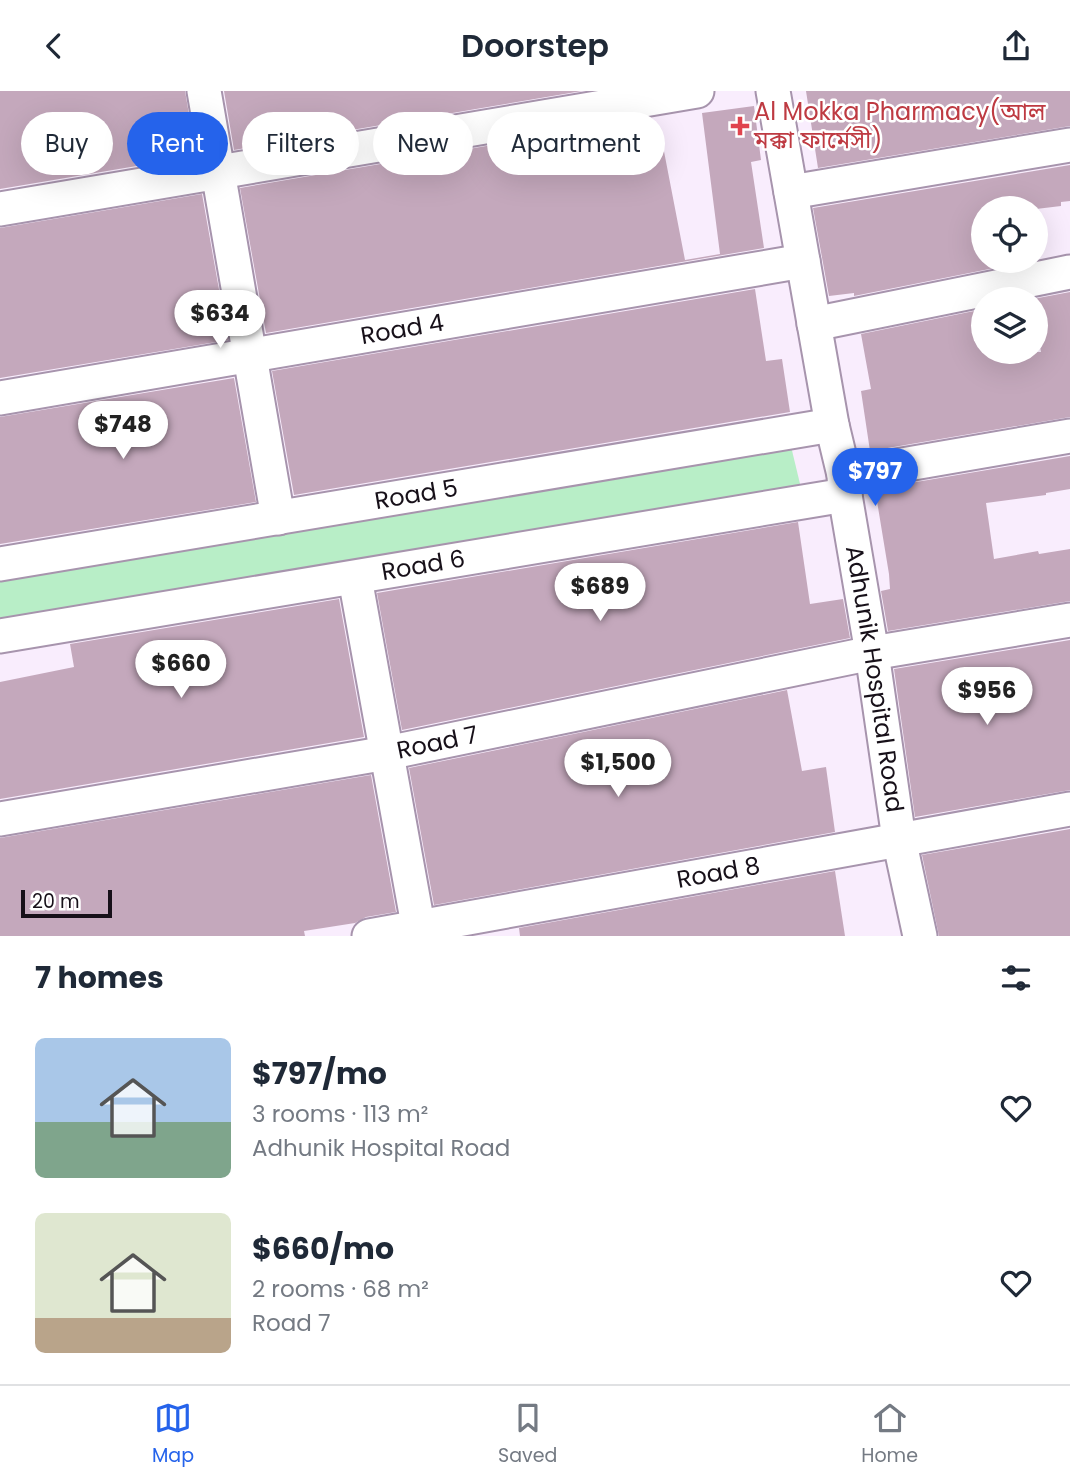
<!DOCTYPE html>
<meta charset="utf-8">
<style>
body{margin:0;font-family:Poppins,"Noto Sans Bengali",sans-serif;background:#f6f6f7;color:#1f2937;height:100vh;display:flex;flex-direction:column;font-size:26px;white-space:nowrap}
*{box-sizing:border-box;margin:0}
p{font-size:23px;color:#747a83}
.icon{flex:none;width:38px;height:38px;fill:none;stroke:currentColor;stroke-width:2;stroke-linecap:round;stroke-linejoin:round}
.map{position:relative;height:845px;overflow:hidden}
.drawer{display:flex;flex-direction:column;background:#fff;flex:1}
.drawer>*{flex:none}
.top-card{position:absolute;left:21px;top:21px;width:700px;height:63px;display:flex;gap:14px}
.buttons{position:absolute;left:971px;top:105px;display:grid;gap:14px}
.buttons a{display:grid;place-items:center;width:77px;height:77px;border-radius:50%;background:#fff;box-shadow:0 7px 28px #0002;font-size:35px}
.scale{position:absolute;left:21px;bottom:18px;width:91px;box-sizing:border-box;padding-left:7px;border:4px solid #171019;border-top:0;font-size:19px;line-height:24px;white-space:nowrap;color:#171019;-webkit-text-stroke:5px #fff;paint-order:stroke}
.price{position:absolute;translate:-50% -60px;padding:0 16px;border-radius:24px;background:#fff;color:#222;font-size:23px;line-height:46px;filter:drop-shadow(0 2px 4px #0008)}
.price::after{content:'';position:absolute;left:50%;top:42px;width:21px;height:16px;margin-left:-10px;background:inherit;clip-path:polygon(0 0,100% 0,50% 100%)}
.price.on{background:#2563eb;color:#fff}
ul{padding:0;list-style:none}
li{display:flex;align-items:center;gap:21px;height:175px;padding:0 35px}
li span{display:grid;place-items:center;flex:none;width:196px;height:140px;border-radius:10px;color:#555}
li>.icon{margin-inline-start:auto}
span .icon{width:84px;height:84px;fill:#fffc;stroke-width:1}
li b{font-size:30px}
h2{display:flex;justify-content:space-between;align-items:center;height:84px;padding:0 35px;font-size:30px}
.tag{padding:0 24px;border-radius:32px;background:#fff;box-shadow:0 7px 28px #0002;font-size:24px;line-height:63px}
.tag.on{background:#2563eb;color:#fff}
header{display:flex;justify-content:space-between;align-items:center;height:91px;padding:0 35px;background:#fff;font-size:32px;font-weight:600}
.tabs{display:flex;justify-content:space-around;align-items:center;height:98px;border-top:2px solid #e0e1e3;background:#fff;font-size:19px;color:#747a83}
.tabs a{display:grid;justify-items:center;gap:4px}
.tabs .on{color:#2563eb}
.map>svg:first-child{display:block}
.green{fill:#b8eec7}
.building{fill:#c4a8bc}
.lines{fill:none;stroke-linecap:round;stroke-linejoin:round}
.minor-casing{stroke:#a794ad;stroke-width:37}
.minor{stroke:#fff;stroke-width:33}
.health-dot{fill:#e0444e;stroke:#fff;stroke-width:2.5}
.labels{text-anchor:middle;stroke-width:5;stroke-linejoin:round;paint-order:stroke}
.health-label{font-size:24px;fill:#be3a42;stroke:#fff;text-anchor:start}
.street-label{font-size:24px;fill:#171019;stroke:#fff}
</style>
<header><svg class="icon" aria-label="back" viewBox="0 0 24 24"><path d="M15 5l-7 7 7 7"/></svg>Doorstep<svg class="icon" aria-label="share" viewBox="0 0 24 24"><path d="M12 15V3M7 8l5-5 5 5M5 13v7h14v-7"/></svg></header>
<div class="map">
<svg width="1070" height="845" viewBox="0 0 1070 845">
<rect width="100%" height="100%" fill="#f9edfd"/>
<path class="green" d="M789 347 801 397 0 531V490Z"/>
<path class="building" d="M0 0H185L196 65 0 98Z
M224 0H582L234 59Z
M806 0H1070V35L818 77Z
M754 15 761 69 751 71 764 157 266 242 240 97 651 27 655 51 662 50 685 169 720 163 702 22Z
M1070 74V110L1061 111V115L1036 118 984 117V170H1029L854 205V202L829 205 813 117Z
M202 103 228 249 0 287V137Z
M755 198 766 270 782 268 790 321 294 404 272 280Z
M1070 201V326L870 360 861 300 871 298 861 243 984 218V261H1041L1036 233V208H1033Z
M234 287 256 411 0 453V326Z
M1070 365V398L1046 402V404L986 412 994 468 1038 460 1039 463 1070 458V510L888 540 881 500 890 498 889 483 875 398Z
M798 431 810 513 843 508 850 547 402 639 377 502Z
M339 508 364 646 0 708V591L74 576 70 553Z
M1070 549V699L915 726 894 578Z
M787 599 802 680 826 676 835 741 434 814 409 677Z
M371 684 396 821 366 826 355 832 304 840 305 845H0V747Z
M1070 738V845H939L922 764Z
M835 780 845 845H520L519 837Z"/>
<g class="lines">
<defs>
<g id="minor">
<path d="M204 0 278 427"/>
<path id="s1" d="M773 0 832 334 844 384 845 404 872 562 899 748 920 845"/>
<path d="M791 101 1070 54"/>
<path d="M0 118 697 0"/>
<path d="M814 233 1070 181"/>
<path id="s2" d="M0 307 803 170"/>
<path d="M844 384 1070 345"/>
<path id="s3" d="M0 473 832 334"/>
<path d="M355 487 420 845"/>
<path id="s4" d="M0 545 845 404"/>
<path id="s5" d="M0 728 387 662 872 562 1070 529"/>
<path id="s6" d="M369 845 1070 718"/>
</g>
</defs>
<use href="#minor" class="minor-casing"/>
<use href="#minor" class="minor"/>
</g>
<path class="health-dot" d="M736.5 24.5h7v7h7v7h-7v7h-7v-7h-7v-7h7z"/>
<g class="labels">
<g class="health-label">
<text x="754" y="29">Al Mokka Pharmacy(আল<tspan x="754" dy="28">মক্কা ফার্মেসী)</tspan></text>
</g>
<g class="street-label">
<text dy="8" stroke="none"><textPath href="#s2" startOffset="408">Road 4</textPath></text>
<text dy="8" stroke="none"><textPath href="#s3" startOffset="422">Road 5</textPath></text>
<text dy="8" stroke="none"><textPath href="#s4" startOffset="429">Road 6</textPath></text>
<text dy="8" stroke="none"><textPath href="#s1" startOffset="597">Adhunik Hospital Road</textPath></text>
<text dy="8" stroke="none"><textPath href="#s5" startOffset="444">Road 7</textPath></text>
<text dy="8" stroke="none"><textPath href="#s6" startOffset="355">Road 8</textPath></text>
</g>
</g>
</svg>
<div class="buttons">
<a><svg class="icon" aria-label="locate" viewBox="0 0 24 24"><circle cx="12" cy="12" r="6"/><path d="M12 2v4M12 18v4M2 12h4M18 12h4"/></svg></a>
<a><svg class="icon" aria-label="layers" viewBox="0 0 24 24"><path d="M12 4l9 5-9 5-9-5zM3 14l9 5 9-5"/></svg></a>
</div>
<div class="scale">20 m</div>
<b class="price" style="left:220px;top:259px">$634</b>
<b class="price" style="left:123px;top:370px">$748</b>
<b class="price on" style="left:875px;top:417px">$797</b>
<b class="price" style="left:600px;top:532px">$689</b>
<b class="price" style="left:181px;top:609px">$660</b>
<b class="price" style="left:987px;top:636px">$956</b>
<b class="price" style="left:618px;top:708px">$1,500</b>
<div class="top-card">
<a class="tag">Buy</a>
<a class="tag on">Rent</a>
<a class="tag">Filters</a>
<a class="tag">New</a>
<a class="tag">Apartment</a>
</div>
</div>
<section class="drawer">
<h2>7 homes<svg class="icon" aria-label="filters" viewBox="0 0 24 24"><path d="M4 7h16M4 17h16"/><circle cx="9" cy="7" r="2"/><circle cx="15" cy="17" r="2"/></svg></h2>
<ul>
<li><span style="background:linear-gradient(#a9c7e8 60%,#7fa58c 0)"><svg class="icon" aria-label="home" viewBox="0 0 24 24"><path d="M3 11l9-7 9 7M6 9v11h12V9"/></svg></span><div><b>$797/mo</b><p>3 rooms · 113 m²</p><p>Adhunik Hospital Road</p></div><svg class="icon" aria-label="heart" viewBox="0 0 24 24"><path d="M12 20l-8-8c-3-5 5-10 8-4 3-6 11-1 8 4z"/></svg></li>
<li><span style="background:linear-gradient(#dfe7d0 75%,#b9a48a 0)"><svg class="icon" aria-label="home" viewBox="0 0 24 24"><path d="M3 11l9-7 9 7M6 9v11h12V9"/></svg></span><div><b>$660/mo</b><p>2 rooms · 68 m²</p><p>Road 7</p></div><svg class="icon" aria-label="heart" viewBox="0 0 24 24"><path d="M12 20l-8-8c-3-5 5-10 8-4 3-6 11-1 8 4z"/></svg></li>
</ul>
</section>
<nav class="tabs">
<a class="on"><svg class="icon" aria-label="map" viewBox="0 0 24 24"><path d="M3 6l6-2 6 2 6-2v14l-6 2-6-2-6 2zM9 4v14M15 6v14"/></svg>Map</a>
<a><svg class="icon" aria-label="saved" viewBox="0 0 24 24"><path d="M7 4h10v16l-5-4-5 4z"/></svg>Saved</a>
<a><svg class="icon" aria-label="home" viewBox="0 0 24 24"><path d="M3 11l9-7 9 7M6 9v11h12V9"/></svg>Home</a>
</nav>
